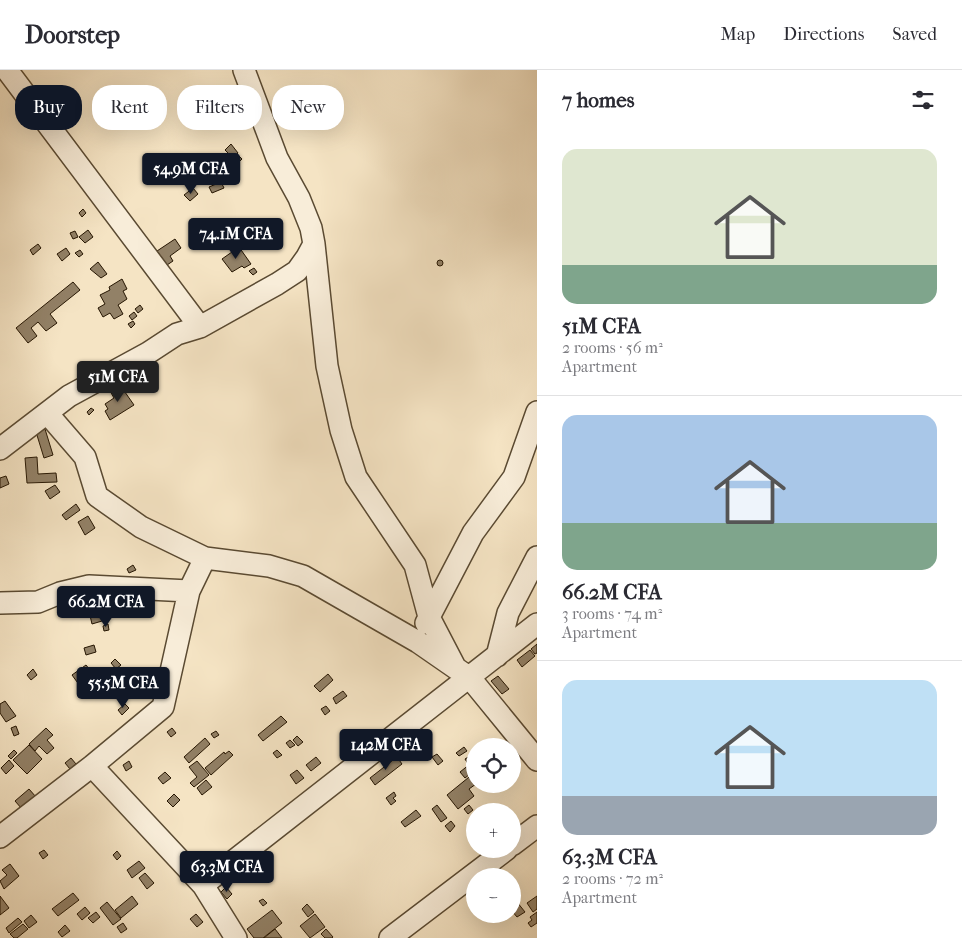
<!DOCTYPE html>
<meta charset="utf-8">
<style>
body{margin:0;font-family:"IM FELL French Canon",serif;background:#f2f2f3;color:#2b2b33;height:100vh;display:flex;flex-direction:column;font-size:19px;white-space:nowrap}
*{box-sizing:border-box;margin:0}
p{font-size:16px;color:#7c7c81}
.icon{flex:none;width:28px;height:28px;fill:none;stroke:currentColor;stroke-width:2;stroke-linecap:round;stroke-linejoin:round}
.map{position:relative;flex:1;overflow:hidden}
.side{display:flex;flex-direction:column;background:#fff;width:425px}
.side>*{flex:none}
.guide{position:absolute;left:15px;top:15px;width:446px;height:45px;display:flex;gap:10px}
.fabs{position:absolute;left:466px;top:668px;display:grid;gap:10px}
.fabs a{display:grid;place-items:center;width:55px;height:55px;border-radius:50%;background:#fff;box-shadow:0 5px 20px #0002;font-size:25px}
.price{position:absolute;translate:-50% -42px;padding:0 11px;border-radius:5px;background:#111827;color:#fff;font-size:16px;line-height:32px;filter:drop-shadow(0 1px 2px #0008)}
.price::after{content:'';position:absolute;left:50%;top:30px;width:15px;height:11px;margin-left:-8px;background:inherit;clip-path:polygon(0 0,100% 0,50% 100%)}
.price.active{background:#222;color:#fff}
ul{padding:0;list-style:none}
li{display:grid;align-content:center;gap:10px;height:265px;padding:0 25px}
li+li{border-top:1px solid #e1e1e2}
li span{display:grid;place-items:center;height:155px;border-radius:15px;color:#555}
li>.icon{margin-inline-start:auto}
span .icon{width:90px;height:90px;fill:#fffc;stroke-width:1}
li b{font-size:21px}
h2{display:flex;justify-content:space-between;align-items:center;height:60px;padding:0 25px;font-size:21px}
.chip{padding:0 18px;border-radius:20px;background:#fff;box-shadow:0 5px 20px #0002;font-size:18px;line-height:45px}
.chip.active{background:#111827;color:#fff}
header{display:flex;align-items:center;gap:30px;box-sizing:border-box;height:70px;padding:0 25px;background:#fff;border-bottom:1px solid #e1e1e2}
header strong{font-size:24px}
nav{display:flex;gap:28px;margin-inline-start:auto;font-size:18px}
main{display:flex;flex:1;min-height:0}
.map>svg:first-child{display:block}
.building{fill:#928167;stroke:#261602}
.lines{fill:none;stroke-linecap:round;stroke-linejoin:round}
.minor-casing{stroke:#5a4a32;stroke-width:24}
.minor{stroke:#f8edd9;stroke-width:21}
</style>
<header>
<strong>Doorstep</strong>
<nav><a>Map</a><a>Directions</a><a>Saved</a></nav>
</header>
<main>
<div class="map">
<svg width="537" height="868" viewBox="0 0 537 868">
<rect width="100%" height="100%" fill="#f5e4c4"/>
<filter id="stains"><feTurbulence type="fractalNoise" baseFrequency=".004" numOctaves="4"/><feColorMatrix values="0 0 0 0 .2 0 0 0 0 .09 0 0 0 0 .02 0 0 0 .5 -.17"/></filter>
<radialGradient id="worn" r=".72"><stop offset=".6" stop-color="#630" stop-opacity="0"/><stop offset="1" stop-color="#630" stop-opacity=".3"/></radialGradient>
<path class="building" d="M231 74 238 83 233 88 225 80Z
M238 85 242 89 238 93 234 89Z
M221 112 224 118 212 123 209 117Z
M193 118 198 124 190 131 184 125Z
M83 139 86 143 82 147 79 143Z
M88 160 93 167 85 173 79 167Z
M75 161 78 167 73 169 70 163Z
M175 169 181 178 170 186 173 191 167 195 157 181Z
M38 174 41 178 33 185 30 180Z
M239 177 251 194 244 198 242 196 232 202 222 189Z
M66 178 70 184 62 191 57 184Z
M80 180 83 184 79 187 75 183Z
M437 193a3 3 0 1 1 6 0a3 3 0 1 1-6 0Z
M98 192 107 204 101 208 90 199Z
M254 198 257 202 253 205 249 201Z
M122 209 127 219 123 221 127 229 118 235 123 244 114 249 110 243 103 247 98 238 105 234 100 225 110 220 109 217Z
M73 212 80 220 50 244 57 253 46 261 38 252 31 258 37 266 28 273 16 258Z
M140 235 143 239 138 243 135 239Z
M134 242 137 246 132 250 129 246Z
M133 251 135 254 131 258 128 254Z
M120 315 134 335 110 350 105 341 108 339 105 334 114 328 110 321Z
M91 338 94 340 89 345 87 342Z
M45 359 53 385 44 388 36 362Z
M37 387 38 404 56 403 57 412 27 413 25 388Z
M6 406 9 414 0 418V408Z
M55 415 60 422 50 429 45 421Z
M76 434 80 440 66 450 62 445Z
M88 446 95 458 85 465 78 452Z
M133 495 136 500 129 503 127 499Z
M105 532 108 544 100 546 102 551 92 554 88 537Z
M108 554 109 560 104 561 103 556Z
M537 574V583L535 584 531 579Z
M94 575 96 582 86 585 84 578Z
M530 580 535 586 522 597 517 590Z
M115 589 121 595 116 599 111 593Z
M86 595 94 605 80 616 72 605Z
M33 599 37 605 31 610 27 605Z
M97 604 104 614 99 617 92 608Z
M328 604 333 610 320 622 314 616Z
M498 606 509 619 502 624 491 611Z
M105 613 110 619 104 624 99 618Z
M343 621 347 626 336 634 333 628Z
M5 631 16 646 6 652 0 643V634Z
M125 634 129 638 122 645 118 640Z
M326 636 330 641 325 645 321 639Z
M281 646 287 652 263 671 258 665Z
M16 656 19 664 14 666 11 658Z
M46 658 53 665 47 670 54 678 47 684 39 676 35 681 29 674Z
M172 658 176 663 171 667 167 662Z
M216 661 219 665 214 668 211 664Z
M297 666 303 672 298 676 293 670Z
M205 668 210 674 189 693 184 687Z
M290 670 295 675 290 678 286 673Z
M29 675 42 689 27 704 13 690Z
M464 677 467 681 459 686 456 683Z
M14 680 17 683 11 689 8 686Z
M277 680 282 685 277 688 273 683Z
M229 681 233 685 211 705 205 698 224 682 225 684Z
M437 684 443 691 438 695 432 687Z
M473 684 475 689 468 694 465 689Z
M316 687 321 693 311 701 306 695Z
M397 687 402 694 375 715 370 708Z
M71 688 76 694 70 699 65 693Z
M9 690 14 696 6 704 1 698Z
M475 690V700L465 708 460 702Z
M129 691 132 697 126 701 123 695Z
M197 691 209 705 194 717 190 713 197 707 189 697Z
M297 700 304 708 296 714 290 705Z
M165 702 171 708 163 714 158 708Z
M474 703 476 714 469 719 474 726 458 739 447 725Z
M206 710 212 717 202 725 197 718Z
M29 719 36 727 22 739 15 731Z
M394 722 396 726 393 728 396 731 391 735 386 728Z
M174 724 180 730 173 737 167 731Z
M437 735 447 748 441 752 432 739Z
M469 735 473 740 468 744 464 739Z
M416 740 421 746 405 757 401 752Z
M451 751 455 756 450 762 445 756Z
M44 780 48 785 43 789 39 783Z
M117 781 121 786 117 790 113 785Z
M139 791 145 798 132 808 127 800Z
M10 794 19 806 4 819 0 811 7 805 2 800Z
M145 803 154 813 147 819 139 808Z
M226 817 232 824 227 829 221 822Z
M73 823 79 830 58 846 52 839Z
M0 826 9 838 0 845Z
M132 826 138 834 121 848 115 840Z
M537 826V839L533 842 527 833Z
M263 829 267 833 263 836 259 831Z
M107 832 121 849 113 855 100 838Z
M517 832 525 842 517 847 512 841V836Z
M307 834 314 842 308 847 302 839Z
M85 837 90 843 82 850 77 844Z
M272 840 282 853 263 868H254L247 859Z
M96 842 100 847 93 853 88 848Z
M537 842V853L531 857 528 853 532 850 530 847Z
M196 844 203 852 197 857 190 849Z
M315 844 325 857 310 868 300 856Z
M31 845 37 852 29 858 24 851Z
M18 848 22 852 9 863 6 858Z
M123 853 127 859 121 863 117 857Z
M23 854 28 859 17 868H14L10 864Z
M65 855 70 861 62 867 58 862Z
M275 859 282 868H264Z
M326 859 333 867 332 868H325L321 864Z"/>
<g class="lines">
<defs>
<path id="minor" d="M7 0 200 257
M314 174 327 296 341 360 356 407 415 495 429 547 454 595
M47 343 85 387 97 426 141 457 205 488 269 496 303 506 418 572 470 608 537 690
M0 379 69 326 148 283 177 264 200 257 277 214 297 201 307 187 314 174 311 158 299 128 277 88 244 0
M0 533 38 532 60 523 89 516 189 521
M426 553 473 463 514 407 537 342
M497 586 508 543 537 487
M92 696 203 815 236 868
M0 767 92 696 163 637 189 521 205 488
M512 775 537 756
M203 815 537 554
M390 868 507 779"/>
</defs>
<use href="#minor" class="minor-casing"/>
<use href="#minor" class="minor"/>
</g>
<rect width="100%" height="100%" filter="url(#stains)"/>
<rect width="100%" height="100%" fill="url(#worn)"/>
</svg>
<div class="fabs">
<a><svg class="icon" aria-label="locate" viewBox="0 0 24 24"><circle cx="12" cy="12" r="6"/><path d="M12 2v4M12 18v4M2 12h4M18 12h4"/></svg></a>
<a>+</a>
<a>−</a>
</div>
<b class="price" style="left:191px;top:125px">54.9M CFA</b>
<b class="price" style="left:236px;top:190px">74.1M CFA</b>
<b class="price active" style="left:118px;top:333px">51M CFA</b>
<b class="price" style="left:106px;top:558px">66.2M CFA</b>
<b class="price" style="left:123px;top:639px">55.5M CFA</b>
<b class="price" style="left:386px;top:701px">142M CFA</b>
<b class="price" style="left:227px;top:823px">63.3M CFA</b>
<div class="guide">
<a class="chip active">Buy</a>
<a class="chip">Rent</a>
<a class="chip">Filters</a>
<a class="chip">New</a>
</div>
</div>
<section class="side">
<h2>7 homes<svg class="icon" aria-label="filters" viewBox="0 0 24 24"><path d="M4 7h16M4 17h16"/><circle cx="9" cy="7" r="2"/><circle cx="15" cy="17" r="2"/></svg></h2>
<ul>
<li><span style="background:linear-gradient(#dfe7d0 75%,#7fa58c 0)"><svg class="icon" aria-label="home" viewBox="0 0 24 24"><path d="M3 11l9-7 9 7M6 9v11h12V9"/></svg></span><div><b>51M CFA</b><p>2 rooms · 56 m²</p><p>Apartment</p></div></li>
<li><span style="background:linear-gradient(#a9c7e8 70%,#7fa58c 0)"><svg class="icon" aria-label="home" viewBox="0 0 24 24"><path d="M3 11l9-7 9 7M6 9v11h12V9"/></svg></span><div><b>66.2M CFA</b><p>3 rooms · 74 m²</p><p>Apartment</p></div></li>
<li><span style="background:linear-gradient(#bfe0f5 75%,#9aa5b1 0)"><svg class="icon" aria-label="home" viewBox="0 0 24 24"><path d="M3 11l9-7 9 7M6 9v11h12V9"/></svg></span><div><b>63.3M CFA</b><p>2 rooms · 72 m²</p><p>Apartment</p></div></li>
</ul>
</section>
</main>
